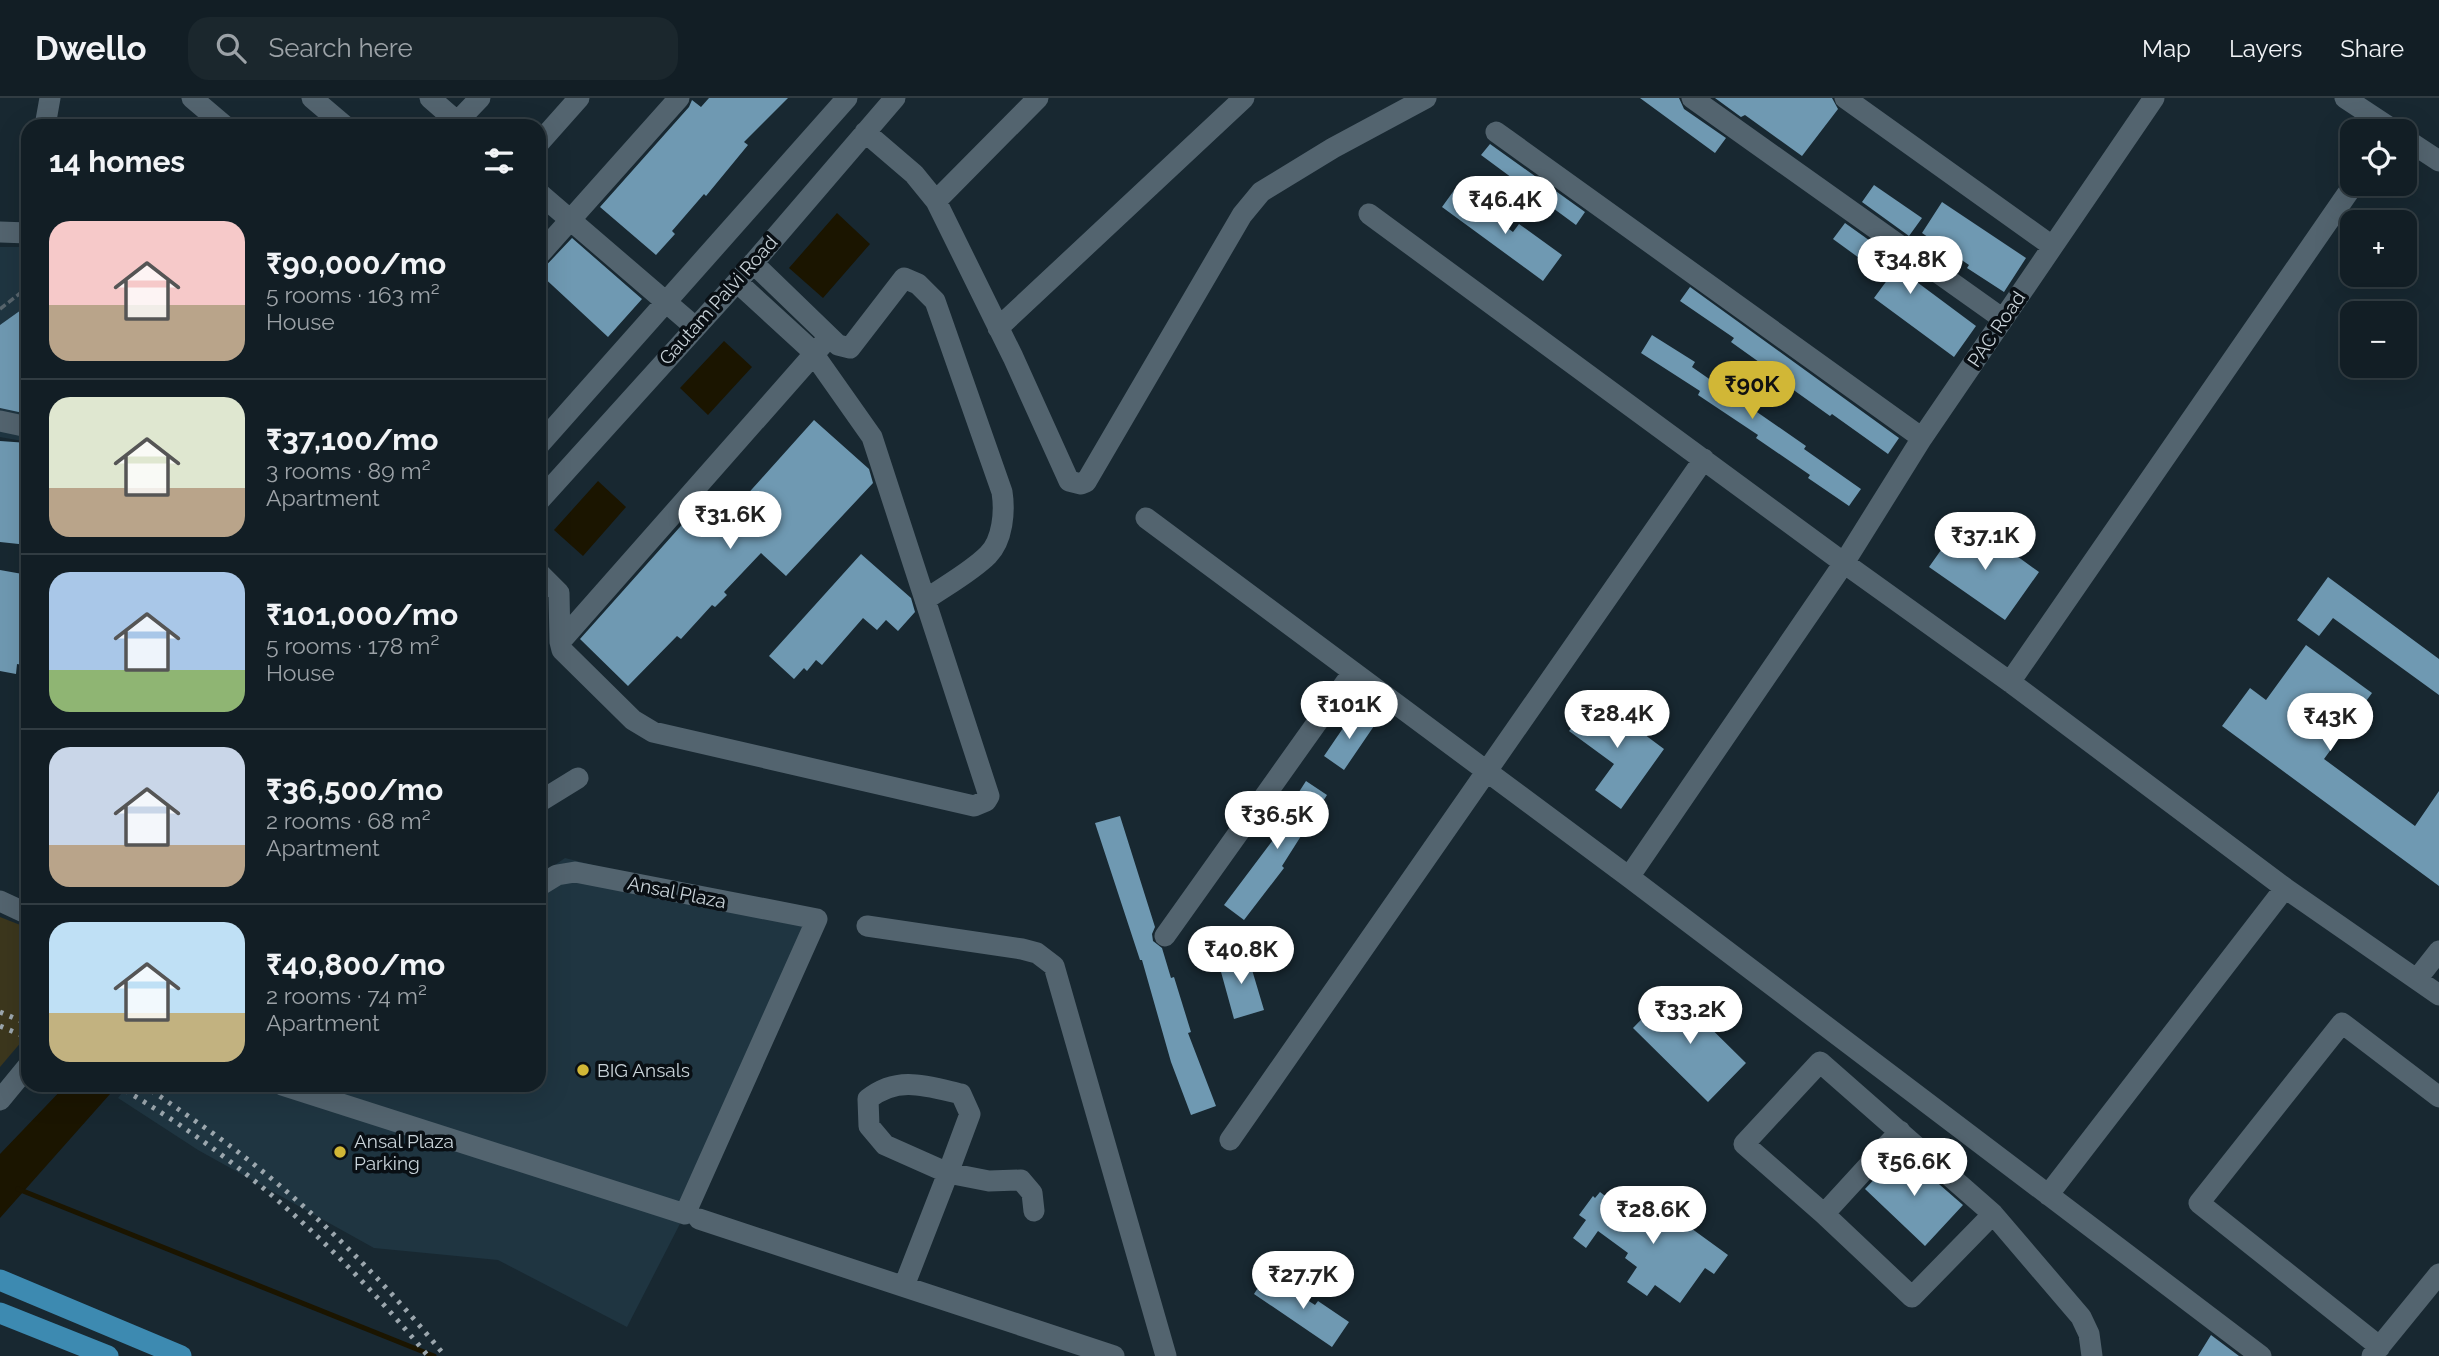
<!DOCTYPE html>
<meta charset="utf-8">
<style>
body{margin:0;font-family:Raleway,sans-serif;background:#1b272d;color:#f1f3f6;height:100vh;display:flex;flex-direction:column;font-size:26px;white-space:nowrap}
*{box-sizing:border-box;margin:0}
p{font-size:23px;color:#9ca2a7}
.icon{flex:none;width:38px;height:38px;fill:none;stroke:currentColor;stroke-width:2;stroke-linecap:round;stroke-linejoin:round}
.map{position:relative;flex:1;overflow:hidden}
.side{position:absolute;left:21px;top:21px;width:525px;height:973px;display:flex;flex-direction:column;background:#121e25;border-radius:21px;box-shadow:0 7px 28px #0002,0 0 0 2px #313c42}
.side>*{flex:none}
.controls{position:absolute;left:2340px;top:21px;display:grid;gap:14px}
.controls a{display:grid;place-items:center;width:77px;height:77px;border-radius:14px;background:#121e25;box-shadow:0 7px 28px #0002,0 0 0 2px #313c42;font-size:35px}
.price{position:absolute;translate:-50% -60px;padding:0 16px;border-radius:24px;background:#fff;color:#222;font-size:23px;line-height:46px;filter:drop-shadow(0 2px 4px #0008)}
.price::after{content:'';position:absolute;left:50%;top:42px;width:21px;height:16px;margin-left:-10px;background:inherit;clip-path:polygon(0 0,100% 0,50% 100%)}
.price.current{background:#d1b736;color:#111}
ul{padding:0;list-style:none}
li{display:flex;align-items:center;gap:21px;height:175px;padding:0 28px}
li+li{border-top:2px solid #313c42}
li span{display:grid;place-items:center;flex:none;width:196px;height:140px;border-radius:21px;color:#555}
li>.icon{margin-inline-start:auto}
span .icon{width:84px;height:84px;fill:#fffc;stroke-width:1}
li b{font-size:30px}
h2{display:flex;justify-content:space-between;align-items:center;height:84px;padding:0 28px;font-size:30px}
header{display:flex;align-items:center;gap:42px;box-sizing:border-box;height:98px;padding:0 35px;background:#121e25;border-bottom:2px solid #313c42}
header strong{font-size:33px}
nav{display:flex;gap:38px;margin-inline-start:auto;font-size:24px}
.search{width:490px;height:63px;background:#1b272d;display:flex;align-items:center;gap:18px;box-sizing:border-box;padding:0 24px;border-radius:21px;color:#9ca2a7;font-size:26px}
.map>svg:first-child{display:block}
.built{fill:#1f3541}
.green{fill:#3c371d}
.water{fill:#1b1500}
.lines{fill:none;stroke-linecap:round;stroke-linejoin:round}
.stream{stroke:#1b1500;stroke-width:5}
.building{fill:#6f99b2}
.path{stroke:#58656d;stroke-width:3.5;stroke-dasharray:7 3.5;stroke-linecap:butt}
.minor{stroke:#53646f;stroke-width:21}
.major{stroke:#3d8ab1;stroke-width:21}
.rail{stroke:#9ca7ae;stroke-width:5;stroke-dasharray:3.5 7;stroke-linecap:butt}
.poi-dot{fill:#d1b736;stroke:#090f14;stroke-width:2.5}
.labels{text-anchor:middle;stroke-width:7;stroke-linejoin:round;paint-order:stroke}
.street-label{font-size:19px;fill:#c9d3d9;stroke:#090f14}
.poi-label{font-size:19px;fill:#c9d3d9;stroke:#090f14;text-anchor:start}
</style>
<header>
<strong>Dwello</strong>
<div class="search"><svg class="icon" aria-label="search" viewBox="0 0 24 24"><circle cx="10" cy="10" r="6"/><path d="M15 15l6 6"/></svg>Search here</div>
<nav><a>Map</a><a>Layers</a><a>Share</a></nav>
</header>
<div class="map">
<svg width="2439" height="1258" viewBox="0 0 2439 1258">
<rect width="100%" height="100%" fill="#182831"/>
<path class="built" d="M0 149H28V344L0 339Z
M565 760 808 821 685 1116 627 1229 498 1162 374 1150 198 1052 118 1000 128 987H539V778Z"/>
<path class="green" d="M0 819 28 830V936L0 969Z"/>
<path class="water" d="M837 115 870 146 823 200 789 170Z
M724 243 752 269 708 317 680 290Z
M598 383 626 409 583 458 554 432Z
M66 987H118L0 1120V1056Z"/>
<g class="lines">
<path class="stream" d="M18 1091 434 1258"/>
</g>
<path class="building" d="M709 0H788L744 44 748 47 706 98 704 96 672 133 675 136 656 157 600 109 689 9 692 2 701 9Z
M1640 0H1679L1684 11 1726 40 1715 55Z
M1715 0H1832L1838 11 1802 58 1745 17 1741 19Z
M1490 46 1585 114 1576 127 1481 57Z
M1874 87 1922 120 1909 138 1862 104Z
M1455 91 1513 134 1519 126 1562 157 1543 183 1442 109Z
M1942 104 2026 160 2004 194 1967 170 1969 167 1922 135Z
M1845 125 1894 160 1890 164 1976 228 1954 259 1874 200 1888 181 1833 141Z
M572 140 642 201 608 239 539 175Z
M1690 189 1899 340 1888 356 1832 316 1830 318 1788 288 1790 286 1731 244 1734 240 1680 203Z
M28 207V316L0 310V227Z
M1652 237 1695 264 1692 269 1806 348 1804 351 1861 391 1849 408 1808 380 1810 377 1756 340 1758 337 1698 297 1700 293 1641 255Z
M814 322 869 371 873 385 786 478 761 455 724 494 727 497 715 509 712 507 681 541 677 538 628 588 580 541 696 411 717 430Z
M0 343 28 345V447L0 444Z
M1958 428 1993 453 1999 445 2039 474 2005 522 1929 469Z
M861 456 911 500 915 514 898 533 886 522 877 532 863 520 822 567 816 562 807 573 804 570 794 581 769 558Z
M0 472 28 477V568L17 566 16 576 0 573Z
M2328 479 2439 561V597L2333 520 2319 538 2297 522Z
M2306 547 2372 595 2324 661 2415 728 2439 693V788L2222 628 2250 590 2266 602Z
M1594 599 1664 651 1621 711 1595 692 1614 666 1569 633Z
M1354 614 1374 628 1344 672 1324 658Z
M1306 683 1327 697 1282 768 1284 770 1244 822 1224 807 1276 738 1272 736Z
M1120 718 1155 829 1152 836 1153 843 1162 850 1171 880 1174 879 1191 934 1188 935 1216 1008 1191 1017 1171 964 1142 862H1140L1095 725Z
M1247 855 1264 912 1234 921 1218 863Z
M1671 891 1746 965 1708 1004 1633 930Z
M1901 1053 1963 1107 1925 1148 1865 1091Z
M1600 1094 1640 1125 1655 1104 1728 1157 1714 1176 1705 1170 1680 1205 1655 1187 1647 1198 1627 1184 1637 1169 1625 1160 1628 1155 1598 1133 1586 1150 1573 1140 1586 1122 1579 1117 1593 1098 1595 1100Z
M1267 1176 1315 1207 1318 1203 1349 1224 1332 1249 1254 1196Z
M2211 1237 2239 1258H2198Z"/>
<g class="lines">
<path class="path" d="M0 211 28 189"/>
<path class="minor" d="M192 0 225 28
M312 0 345 28
M430 0 462 28
M1692 0 2003 221
M1845 0 2052 148
M2345 0 2395 33
M457 24 480 0
M45 28 50 0
M865 34 914 76 936 103 1013 259 1069 383 1081 386 1086 384 1242 117 1261 94 1333 50 1426 0
M1496 34 1922 340
M2404 40 2439 63
M539 45 579 0
M539 95 695 229
M936 103 1038 0
M1369 116 1844 465 2010 584 2285 790 2439 897
M0 134 28 135
M539 157 679 0
M753 165 838 247 850 250 904 180 918 186 935 203 1002 394C1005 413 1003 442 988 457 971 474 945 488 925 502
M998 230 1244 0
M0 323 28 329
M539 347 847 0
M539 403 737 184 895 0
M1146 420 1629 779 2261 1258
M539 475 559 495 560 544 562 552 633 622 653 634 974 708 986 703 989 698 872 339 810 251 737 184
M560 544 822 247
M2010 584 2354 86
M539 704 578 680
M1629 779 1844 465 1922 340 2154 0
M0 803 28 816
M867 828 1022 851 1037 855 1054 868 1166 1258
M1165 838 1353 574
M2417 881 2439 853
M282 987 685 1116 817 821 575 774 557 777 539 788
M0 1002 28 968
M1230 1042 1704 361
M2048 1097 2285 790
M1824 1116 1900 1033
M1993 1116 1912 1199 1824 1116 1744 1046 1820 964 1993 1116 2081 1219 2089 1236 2092 1258
M699 1121 1114 1258
M904 1188 948 1075 885 1047 869 1028 868 1001C898 977 927 988 961 996L970 1016 948 1075 989 1083 1021 1082 1032 1095 1034 1113
M2380 1249 2199 1105 2342 925 2439 999
M2372 1258 2439 1176"/>
<path class="major" d="M0 1182 181 1258
M0 1215 108 1258"/>
<path class="rail" d="M0 914 28 926
M0 928 28 940
M116 987C239 1058 338 1149 428 1258
M142 987C159 997 175 1009 191 1020 288 1086 371 1167 445 1258"/>
</g>
<g class="poi-dot">
<circle cx="583" cy="972" r="7"/>
<circle cx="340" cy="1054" r="7"/>
</g>
<g class="labels">
<g class="street-label">
<text transform="translate(718 202) rotate(-48)" y="7">Gautam Palvi Road</text>
<text transform="translate(1996 231) rotate(-56)" y="7">PAC Road</text>
<text transform="translate(677 794) rotate(11)" y="7">Ansal Plaza</text>
</g>
<g class="poi-label">
<text x="597" y="979">BIG Ansals</text>
<text x="354" y="1050">Ansal Plaza<tspan x="354" dy="22">Parking</tspan></text>
</g>
</g>
</svg>
<div class="controls">
<a><svg class="icon" aria-label="locate" viewBox="0 0 24 24"><circle cx="12" cy="12" r="6"/><path d="M12 2v4M12 18v4M2 12h4M18 12h4"/></svg></a>
<a>+</a>
<a>−</a>
</div>
<b class="price" style="left:1505px;top:138px">₹46.4K</b>
<b class="price" style="left:1910px;top:198px">₹34.8K</b>
<b class="price current" style="left:1752px;top:323px">₹90K</b>
<b class="price" style="left:730px;top:453px">₹31.6K</b>
<b class="price" style="left:1985px;top:474px">₹37.1K</b>
<b class="price" style="left:1349px;top:643px">₹101K</b>
<b class="price" style="left:1617px;top:652px">₹28.4K</b>
<b class="price" style="left:2330px;top:655px">₹43K</b>
<b class="price" style="left:1277px;top:753px">₹36.5K</b>
<b class="price" style="left:1241px;top:888px">₹40.8K</b>
<b class="price" style="left:1690px;top:948px">₹33.2K</b>
<b class="price" style="left:1914px;top:1100px">₹56.6K</b>
<b class="price" style="left:1653px;top:1148px">₹28.6K</b>
<b class="price" style="left:1303px;top:1213px">₹27.7K</b>
<section class="side">
<h2>14 homes<svg class="icon" aria-label="filters" viewBox="0 0 24 24"><path d="M4 7h16M4 17h16"/><circle cx="9" cy="7" r="2"/><circle cx="15" cy="17" r="2"/></svg></h2>
<ul>
<li><span style="background:linear-gradient(#f6c9c9 60%,#b9a48a 0)"><svg class="icon" aria-label="home" viewBox="0 0 24 24"><path d="M3 11l9-7 9 7M6 9v11h12V9"/></svg></span><div><b>₹90,000/mo</b><p>5 rooms · 163 m²</p><p>House</p></div></li>
<li><span style="background:linear-gradient(#dfe7d0 65%,#b9a48a 0)"><svg class="icon" aria-label="home" viewBox="0 0 24 24"><path d="M3 11l9-7 9 7M6 9v11h12V9"/></svg></span><div><b>₹37,100/mo</b><p>3 rooms · 89 m²</p><p>Apartment</p></div></li>
<li><span style="background:linear-gradient(#a9c7e8 70%,#8fb573 0)"><svg class="icon" aria-label="home" viewBox="0 0 24 24"><path d="M3 11l9-7 9 7M6 9v11h12V9"/></svg></span><div><b>₹101,000/mo</b><p>5 rooms · 178 m²</p><p>House</p></div></li>
<li><span style="background:linear-gradient(#c9d6e8 70%,#b9a48a 0)"><svg class="icon" aria-label="home" viewBox="0 0 24 24"><path d="M3 11l9-7 9 7M6 9v11h12V9"/></svg></span><div><b>₹36,500/mo</b><p>2 rooms · 68 m²</p><p>Apartment</p></div></li>
<li><span style="background:linear-gradient(#bfe0f5 65%,#c2b280 0)"><svg class="icon" aria-label="home" viewBox="0 0 24 24"><path d="M3 11l9-7 9 7M6 9v11h12V9"/></svg></span><div><b>₹40,800/mo</b><p>2 rooms · 74 m²</p><p>Apartment</p></div></li>
</ul>
</section>
</div>
